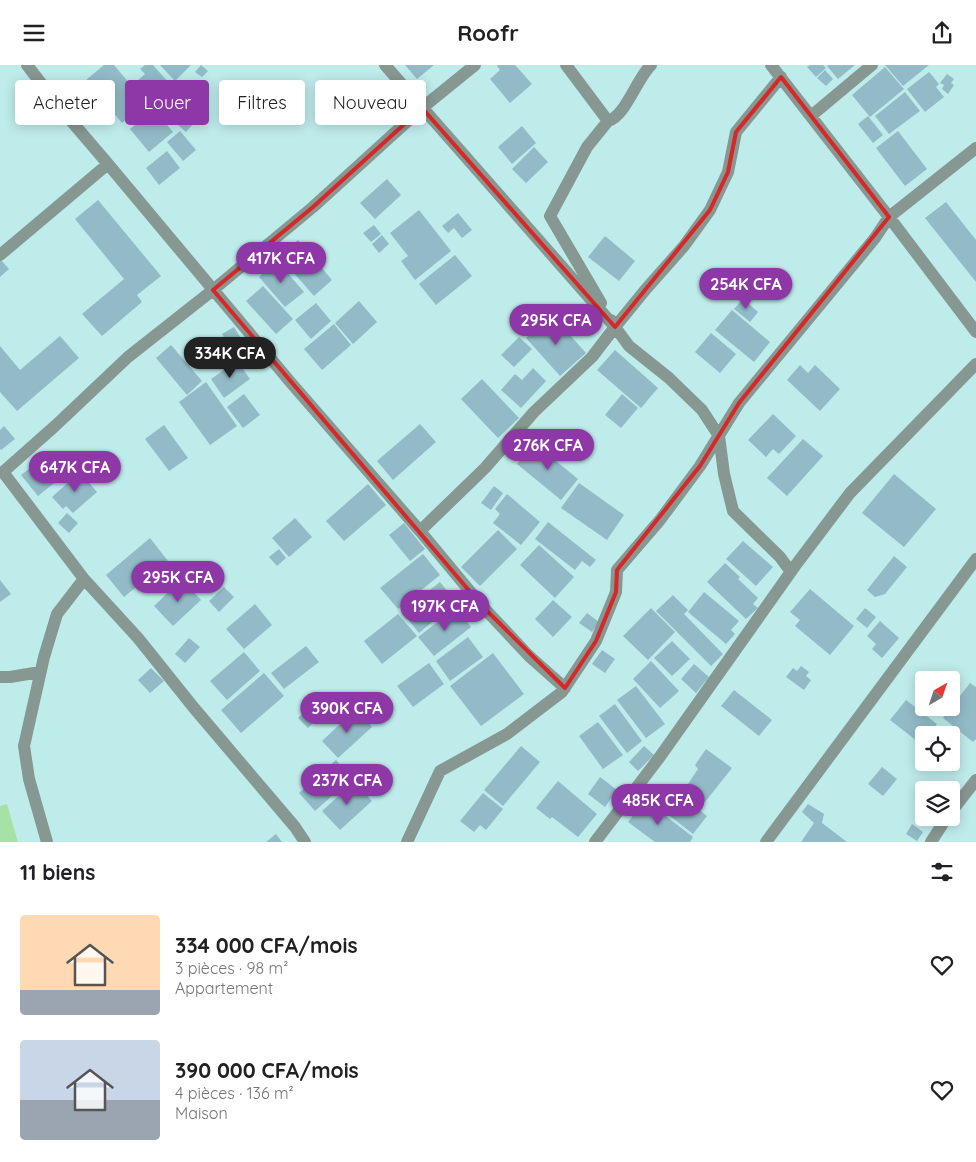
<!DOCTYPE html>
<html lang="fr">
<meta charset="utf-8">
<style>
body{margin:0;font-family:Quicksand,sans-serif;background:#f6f6f6;color:#202124;height:100vh;display:flex;flex-direction:column;font-size:19px;white-space:nowrap}
*{box-sizing:border-box;margin:0}
p{font-size:16px;color:#757577}
.icon{flex:none;width:28px;height:28px;fill:none;stroke:currentColor;stroke-width:2;stroke-linecap:round;stroke-linejoin:round}
.map{position:relative;height:777px;overflow:hidden}
.side{display:flex;flex-direction:column;background:#fff;flex:1}
.side>*{flex:none}
.hud{position:absolute;left:15px;top:15px;width:500px;height:45px;display:flex;gap:10px}
.needle{width:32px;rotate:39deg}
.buttons{position:absolute;left:915px;top:606px;display:grid;gap:10px}
.buttons a{display:grid;place-items:center;width:45px;height:45px;border-radius:5px;background:#fff;box-shadow:0 2px 12px #0003;font-size:25px}
.price{position:absolute;translate:-50% -42px;padding:0 11px;border-radius:18px;background:#8d38a6;color:#fff;font-size:16px;line-height:32px;filter:drop-shadow(0 1px 2px #0008)}
.price::after{content:'';position:absolute;left:50%;top:30px;width:15px;height:11px;margin-left:-8px;background:inherit;clip-path:polygon(0 0,100% 0,50% 100%)}
.price.selected{background:#222;color:#fff}
ul{padding:0;list-style:none}
li{display:flex;align-items:center;gap:15px;height:125px;padding:0 20px}
li span{display:grid;place-items:center;flex:none;width:140px;height:100px;border-radius:5px;color:#555}
li>.icon{margin-inline-start:auto}
span .icon{width:60px;height:60px;fill:#fffc;stroke-width:1}
li b{font-size:21px}
h2{display:flex;justify-content:space-between;align-items:center;height:60px;padding:0 20px;font-size:21px}
.chip{padding:0 18px;border-radius:5px;background:#fff;box-shadow:0 2px 12px #0003;font-size:18px;line-height:45px}
.chip.selected{background:#8d38a6;color:#fff}
header{display:flex;justify-content:space-between;align-items:center;height:65px;padding:0 20px;background:#fff;font-size:22px;font-weight:800}
.map>svg:first-child{display:block}
.green{fill:#a6e2a5}
.building{fill:#92bbc7}
.lines{fill:none;stroke-linecap:round;stroke-linejoin:round}
.minor{stroke:#879791;stroke-width:12}
.marked{fill:none;stroke:#d62828;stroke-width:4;stroke-linejoin:round}
</style>
<header><svg class="icon" aria-label="menu" viewBox="0 0 24 24"><path d="M4 6h16M4 12h16M4 18h16"/></svg>Roofr<svg class="icon" aria-label="share" viewBox="0 0 24 24"><path d="M12 15V3M7 8l5-5 5 5M5 13v7h14v-7"/></svg></header>
<div class="map">
<svg width="976" height="777" viewBox="0 0 976 777">
<rect width="100%" height="100%" fill="#beeceb"/>
<path class="green" d="M7 739 18 777H0V741Z"/>
<path class="building" d="M104 0H114L146 38 122 58 86 15Z
M145 0H153L170 19 152 35 136 17 145 9 140 4Z
M160 0H191L175 16Z
M201 0 208 6 202 12 195 7Z
M405 0H434L417 14Z
M498 0H515L532 19 510 38 490 14 500 5 497 1Z
M810 0H823L826 3 816 12 807 2Z
M829 0H855L838 14 827 1Z
M885 0H929L903 21Z
M885 2 904 24 870 52 852 30Z
M825 5 833 14 826 21 817 13Z
M929 7 939 19 936 22 944 32 925 47 907 24Z
M947 9 954 14 951 18 954 20 948 29 942 24 944 20 940 18Z
M180 15 209 41 186 67 156 41Z
M905 27 920 46 889 69 875 51Z
M154 44 173 67 149 87 130 64Z
M868 51 883 70 873 78 858 59Z
M522 61 536 78 512 99 498 82Z
M180 66 196 85 183 96 167 77Z
M898 66 927 104 905 121 876 83Z
M534 82 548 97 526 118 512 104Z
M167 86 180 103 159 120 146 103Z
M387 114 401 130 375 154 360 138Z
M98 135 161 211 137 230 142 237 102 271 82 249 124 214 75 154Z
M946 137 976 175V217L925 153Z
M419 145 451 186 415 215 401 196 408 191 390 168Z
M458 148 472 165 462 173 454 163 448 168 442 161Z
M374 160 381 169 371 177 363 168Z
M382 170 389 179 379 188 372 179Z
M605 171 635 196 619 216 588 192Z
M298 175 332 215 314 231 279 191Z
M455 190 472 211 436 240 419 219Z
M0 194 9 204 0 212Z
M278 197 304 227 285 242 259 212Z
M263 221 293 254 276 269 246 236Z
M743 234 758 247 750 257 734 244Z
M359 236 377 257 353 279 335 258Z
M316 238 331 256 311 274 295 255Z
M732 245 770 277 754 297 715 265Z
M552 250 586 288 560 311 526 273Z
M334 259 351 280 322 305 304 284Z
M234 262 248 285 236 292 222 269Z
M711 268 736 289 720 308 695 287Z
M60 271 79 293 17 346 0 327V281L20 305Z
M519 272 532 284 514 302 501 290Z
M171 280 202 316 187 330 156 293Z
M615 285 658 323 641 343 597 305Z
M237 296 250 314 224 333 211 314Z
M800 300 808 308 815 300 840 324 820 346 787 315Z
M533 303 546 316 521 343 501 325 515 309 522 315Z
M482 314 519 353 498 373 461 334Z
M206 317 237 361 210 380 179 337Z
M244 329 260 350 243 363 227 342Z
M622 329 638 343 621 363 605 350Z
M773 349 796 371 779 389 773 384 766 392 748 375Z
M420 359 436 377 393 415 377 396Z
M164 360 188 393 169 406 145 374Z
M4 361 15 374 1 385 0 384V365Z
M803 374 823 391 787 431 767 413Z
M534 378 578 414 561 435 517 399Z
M42 394 50 403 54 400 63 411 38 431 21 410Z
M80 407 97 427 73 448 66 441 63 444 52 432Z
M894 409 936 444 904 482 862 448Z
M579 418 624 450 607 475 561 443Z
M368 419 386 440 344 476 326 456Z
M494 421 503 428 491 445 481 438Z
M507 429 540 457 521 480 493 458 500 449 495 444Z
M67 448 78 458 69 468 58 458Z
M295 453 312 472 289 492 272 473Z
M548 457 596 495 590 502 582 496 575 505 535 474Z
M404 458 425 484 410 496 389 470Z
M498 465 517 484 480 521 461 502Z
M150 473 168 496 124 532 106 510Z
M743 476 773 502 756 521 726 494Z
M539 480 574 512 555 533 520 500Z
M279 484 286 493 277 501 269 492Z
M423 489 440 510 398 544 380 523Z
M894 491 907 502 885 529 875 532 867 525Z
M725 498 740 512 738 514 758 533 753 539 758 543 746 554 707 517Z
M182 514 201 535 173 561 154 541Z
M0 515 11 529 0 537Z
M440 517 456 537 419 568 402 547Z
M224 522 234 532 219 547 209 536Z
M810 524 854 561 830 590 795 561 800 555 790 547Z
M704 527 739 556 731 565 735 569 726 579 688 547Z
M673 530 688 545 684 549 723 589 711 601 656 546Z
M553 535 572 552 553 572 535 554Z
M255 539 272 560 244 584 226 564Z
M456 543 471 562 434 591 418 572Z
M651 543 675 567 648 595 623 571Z
M865 543 876 552 867 563 856 554Z
M587 548 599 557 592 567 579 558Z
M398 549 417 571 382 599 364 576Z
M880 556 899 573 882 593 872 584 876 579 867 571Z
M468 572 483 592 450 616 436 596Z
M189 573 200 582 185 598 175 589Z
M672 576 690 594 672 611 654 593Z
M306 581 319 597 284 624 271 608Z
M602 585 615 594 605 608 592 599Z
M244 587 260 606 227 635 210 616Z
M493 588 524 629 481 661 450 621Z
M651 596 679 626 660 643 633 614Z
M429 598 444 619 413 642 397 621Z
M694 599 709 612 696 628 681 614Z
M801 601 809 607 806 611 811 615 804 625 786 612 793 603 797 606Z
M151 603 164 616 150 628 138 615Z
M264 608 284 631 241 668 221 645Z
M970 618 976 622V674L973 677 943 653Z
M636 621 665 659 646 673 617 635Z
M734 625 772 655 759 671 721 641Z
M906 635 937 659 928 670H924V675L921 679 890 655Z
M615 639 642 676 627 688 599 651Z
M311 640 321 650 308 663 298 653Z
M356 644 372 662 338 693 322 676Z
M598 657 623 690 603 704 579 671Z
M521 681 540 697 503 741 484 725Z
M644 681 654 690 638 706 629 697Z
M706 684 732 703 705 737 686 722 698 704 695 700Z
M336 695 352 713 315 746 299 728Z
M882 702 897 714 883 731 868 719Z
M600 712 617 725 605 742 588 729Z
M558 716 597 749 578 772 552 752 550 754 536 743Z
M354 717 372 736 340 765 322 746Z
M666 719 707 751 693 769 652 737Z
M483 728 503 744 486 765 480 760 474 767 460 756Z
M645 735 693 772 690 777H655L628 757Z
M808 739 824 749 822 758 847 777H801L814 758 802 747Z
M912 759 923 767 917 776 906 769Z
M276 769 282 777H266Z"/>
<g class="lines">
<path class="minor" d="M27 0 61 44 108 99 292 319 420 466 483 542 529 591 565 623
M385 0 615 262 629 281 669 313 702 345 719 371 724 409 733 446 780 492 791 507
M566 0 608 56
M771 0 889 152 976 267
M811 51 872 0
M0 190 108 99
M601 238 550 151 587 82 608 56C625 52 637 13 651 0
M615 262 646 224 684 181 710 145 728 107 736 67 781 12
M420 466 485 403 534 347 592 292 615 262 611 255
M84 514 138 573 194 643 295 762 305 777
M0 612H10L40 607
M951 747 976 715
M47 777 29 714 24 681 44 592 57 549 84 514 3 407 55 361 128 292 213 225 313 142 422 43 475 0
M407 777 440 706 507 669 562 627 596 576 616 527 617 505 660 455 700 401 739 338 875 173 889 152 976 83
M595 777 659 693 795 501 850 428 976 299
M766 777 976 494
M931 777 947 752"/>
</g>
<path class="marked" d="M781 12 889 152 739 338 700 401 617 505 616 527 596 576 565 623 483 542 213 225 313 142 422 43 615 262 710 145 728 107 736 67Z"/>
</svg>
<div class="buttons">
<a><svg class="needle" viewBox="-14 -14 28 28"><path d="M0-13l5 13h-10z" fill="#e53935"/><path d="M0 13l5-13h-10z" fill="#757577"/></svg></a>
<a><svg class="icon" aria-label="locate" viewBox="0 0 24 24"><circle cx="12" cy="12" r="6"/><path d="M12 2v4M12 18v4M2 12h4M18 12h4"/></svg></a>
<a><svg class="icon" aria-label="layers" viewBox="0 0 24 24"><path d="M12 4l9 5-9 5-9-5zM3 14l9 5 9-5"/></svg></a>
</div>
<b class="price" style="left:281px;top:219px">417K CFA</b>
<b class="price" style="left:746px;top:245px">254K CFA</b>
<b class="price" style="left:556px;top:281px">295K CFA</b>
<b class="price selected" style="left:230px;top:314px">334K CFA</b>
<b class="price" style="left:548px;top:406px">276K CFA</b>
<b class="price" style="left:75px;top:428px">647K CFA</b>
<b class="price" style="left:178px;top:538px">295K CFA</b>
<b class="price" style="left:445px;top:567px">197K CFA</b>
<b class="price" style="left:347px;top:669px">390K CFA</b>
<b class="price" style="left:347px;top:741px">237K CFA</b>
<b class="price" style="left:658px;top:761px">485K CFA</b>
<div class="hud">
<a class="chip">Acheter</a>
<a class="chip selected">Louer</a>
<a class="chip">Filtres</a>
<a class="chip">Nouveau</a>
</div>
</div>
<section class="side">
<h2>11 biens<svg class="icon" aria-label="filters" viewBox="0 0 24 24"><path d="M4 7h16M4 17h16"/><circle cx="9" cy="7" r="2"/><circle cx="15" cy="17" r="2"/></svg></h2>
<ul>
<li><span style="background:linear-gradient(#ffd9b3 75%,#9aa5b1 0)"><svg class="icon" aria-label="home" viewBox="0 0 24 24"><path d="M3 11l9-7 9 7M6 9v11h12V9"/></svg></span><div><b>334 000 CFA/mois</b><p>3 pièces · 98 m²</p><p>Appartement</p></div><svg class="icon" aria-label="heart" viewBox="0 0 24 24"><path d="M12 20l-8-8c-3-5 5-10 8-4 3-6 11-1 8 4z"/></svg></li>
<li><span style="background:linear-gradient(#c9d6e8 60%,#9aa5b1 0)"><svg class="icon" aria-label="home" viewBox="0 0 24 24"><path d="M3 11l9-7 9 7M6 9v11h12V9"/></svg></span><div><b>390 000 CFA/mois</b><p>4 pièces · 136 m²</p><p>Maison</p></div><svg class="icon" aria-label="heart" viewBox="0 0 24 24"><path d="M12 20l-8-8c-3-5 5-10 8-4 3-6 11-1 8 4z"/></svg></li>
</ul>
</section>
